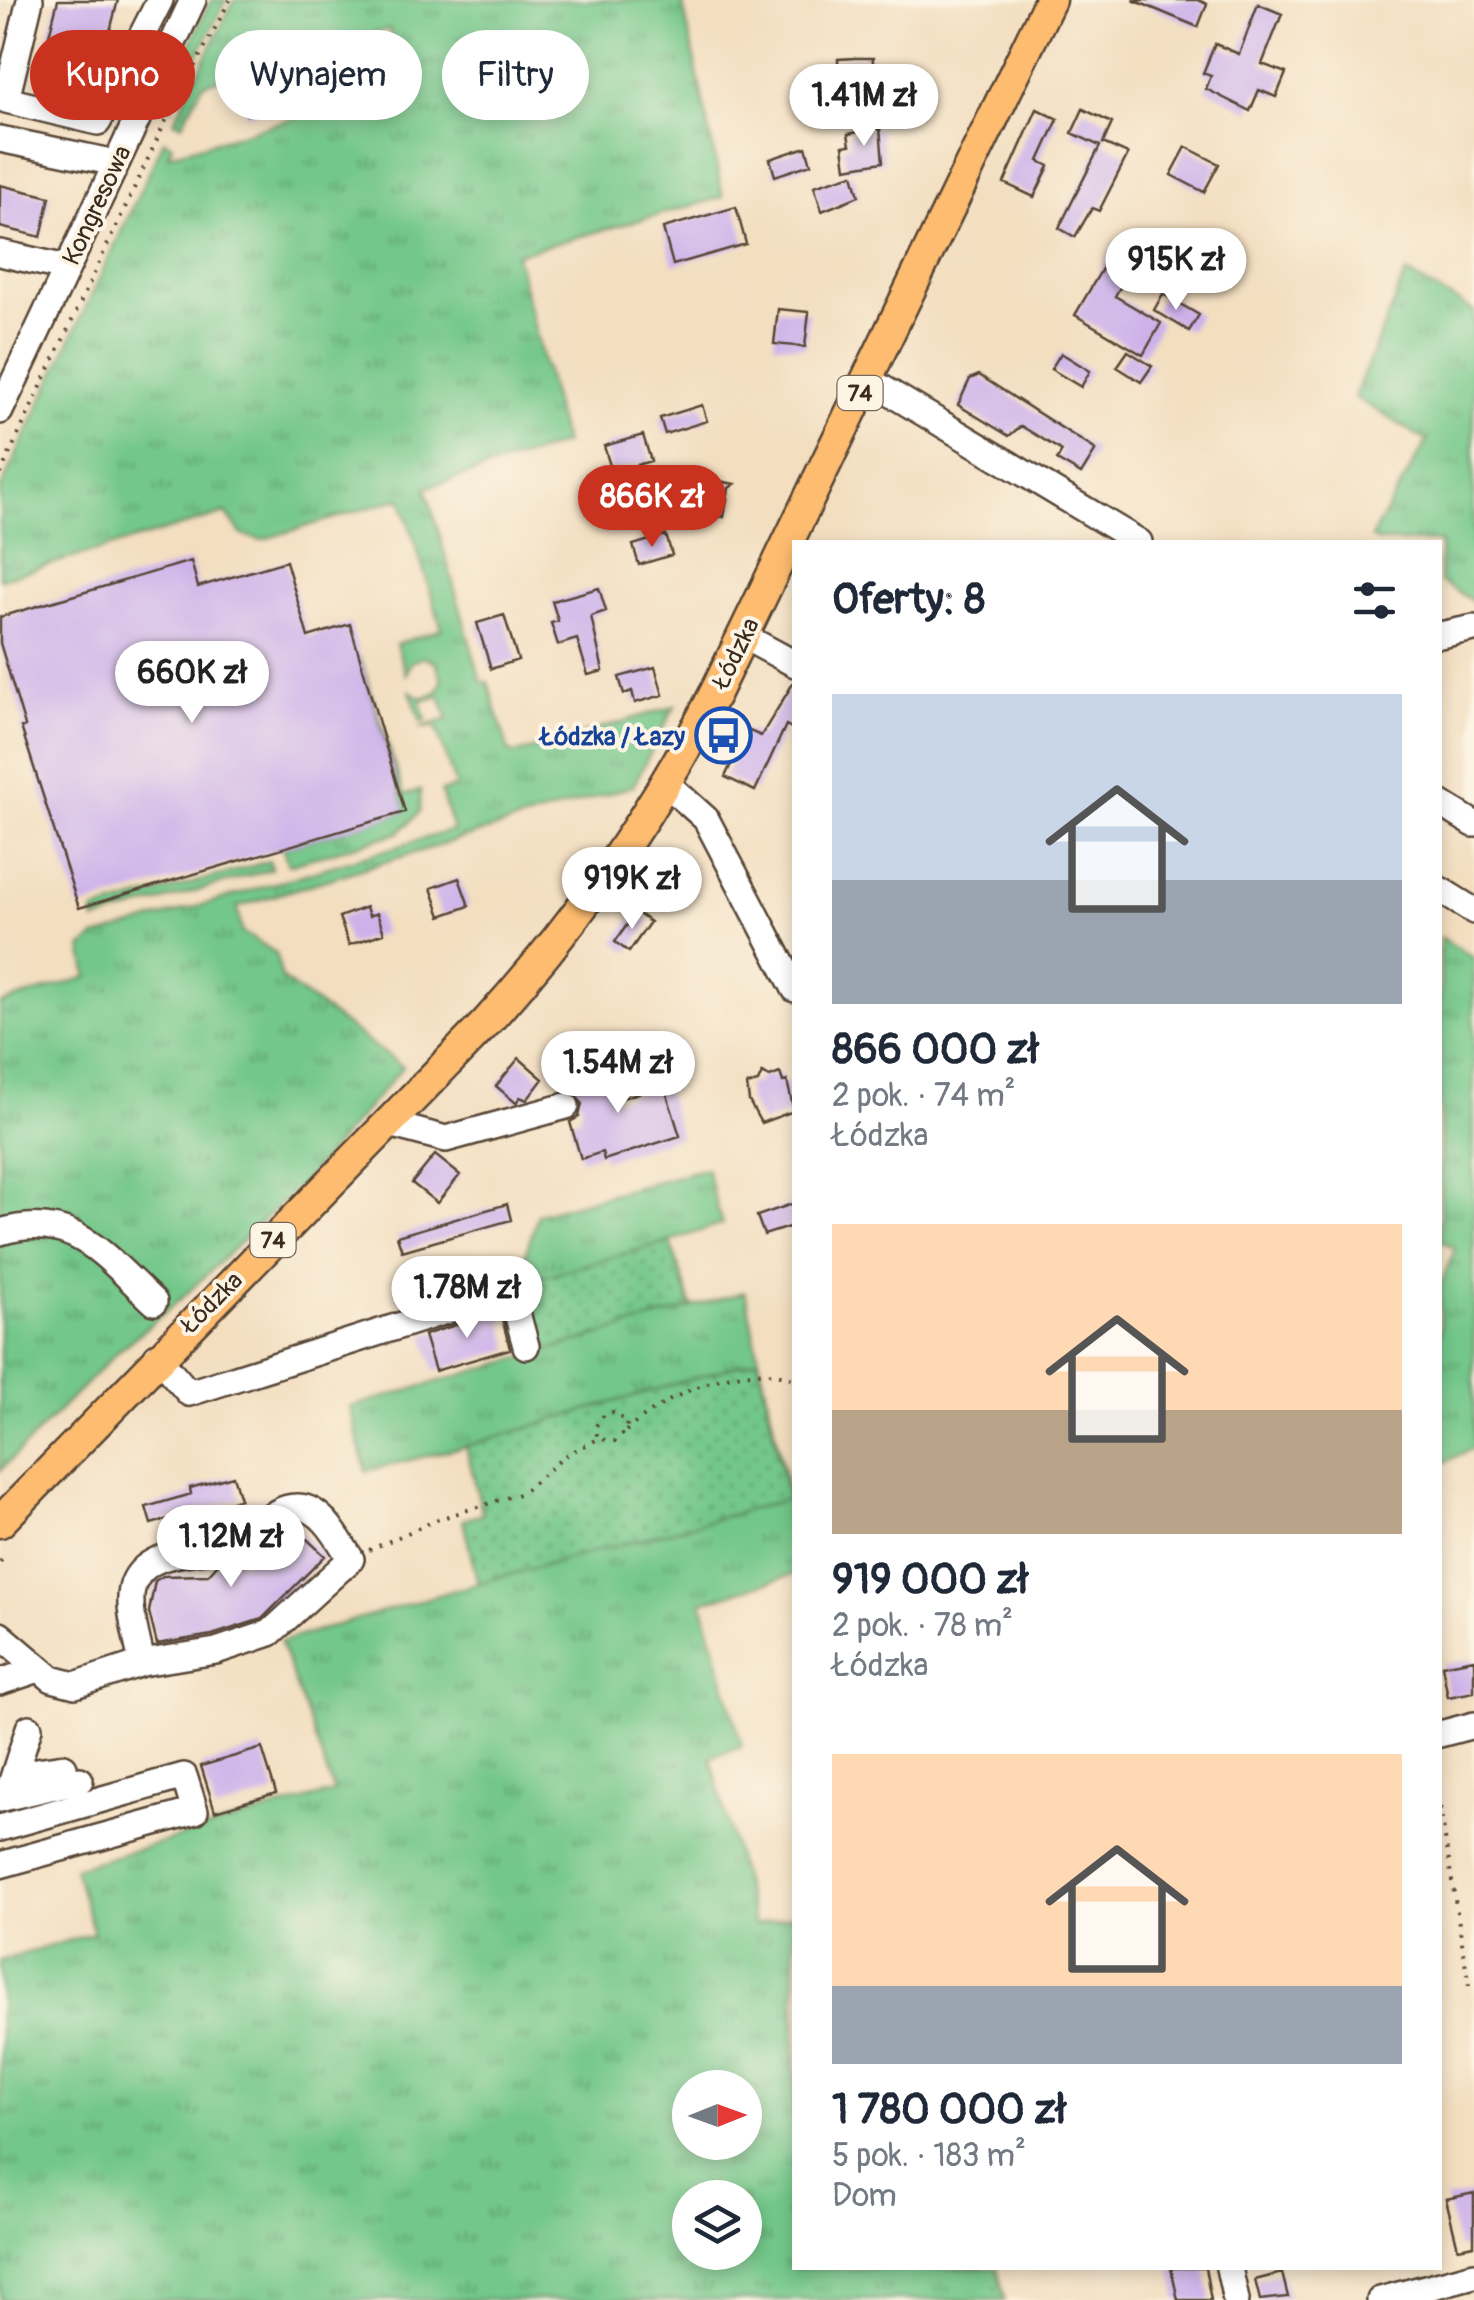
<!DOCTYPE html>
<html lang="pl">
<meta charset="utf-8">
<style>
body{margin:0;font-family:Pangolin,sans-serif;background:#f6f6f7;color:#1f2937;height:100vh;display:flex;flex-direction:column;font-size:38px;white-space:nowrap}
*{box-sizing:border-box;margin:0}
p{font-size:32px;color:#747a83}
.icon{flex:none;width:55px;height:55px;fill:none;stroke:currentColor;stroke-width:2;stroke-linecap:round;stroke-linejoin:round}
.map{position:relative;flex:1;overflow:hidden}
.sheet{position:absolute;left:792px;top:540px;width:650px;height:1730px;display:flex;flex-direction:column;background:#fff;border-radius:0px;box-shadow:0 5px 15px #0003}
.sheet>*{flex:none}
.top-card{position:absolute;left:30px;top:30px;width:612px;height:90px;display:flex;gap:20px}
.needle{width:65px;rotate:89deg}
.tools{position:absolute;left:672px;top:2070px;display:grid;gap:20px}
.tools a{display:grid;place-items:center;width:90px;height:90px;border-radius:50%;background:#fff;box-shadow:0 5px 15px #0003;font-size:50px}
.price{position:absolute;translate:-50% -85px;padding:0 22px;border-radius:35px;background:#fff;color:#222;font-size:32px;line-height:65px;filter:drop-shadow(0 2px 5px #0008)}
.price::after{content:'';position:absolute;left:50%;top:60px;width:30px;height:22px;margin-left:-15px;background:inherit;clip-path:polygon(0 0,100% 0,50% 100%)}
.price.on{background:#c8321e;color:#fff}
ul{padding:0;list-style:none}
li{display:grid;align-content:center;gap:20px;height:530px;padding:0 40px}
li span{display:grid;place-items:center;height:310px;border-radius:0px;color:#555}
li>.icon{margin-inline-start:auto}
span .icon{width:180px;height:180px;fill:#fffc;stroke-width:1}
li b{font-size:42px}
h2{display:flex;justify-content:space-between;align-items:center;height:120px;padding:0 40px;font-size:42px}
.pill{padding:0 35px;border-radius:45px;background:#fff;box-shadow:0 5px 15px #0003;font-size:35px;line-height:90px}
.pill.on{background:#c8321e;color:#fff}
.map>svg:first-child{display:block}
.grass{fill:url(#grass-tufts);stroke:#577854;stroke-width:2.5;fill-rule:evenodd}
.garden{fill:url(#garden-dots);stroke:#577854;stroke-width:2.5}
.building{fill:#cdb2ea}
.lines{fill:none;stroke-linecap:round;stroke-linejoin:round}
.minor-casing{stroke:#574536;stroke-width:30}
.major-casing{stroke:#574536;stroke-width:35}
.path{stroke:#574536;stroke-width:4;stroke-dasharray:2.5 8;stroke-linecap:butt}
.minor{stroke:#fff;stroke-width:25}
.major{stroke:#fdbc6f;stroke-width:30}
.labels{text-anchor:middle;stroke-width:8;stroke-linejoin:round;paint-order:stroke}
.shield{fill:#fcf5e5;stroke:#75675a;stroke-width:2.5}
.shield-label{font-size:22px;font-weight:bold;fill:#3b2a1e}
.street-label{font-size:25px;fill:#3b2a1e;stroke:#fcf5e5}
.transit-label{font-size:25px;font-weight:bold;fill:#164399;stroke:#fcf5e5;text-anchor:end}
</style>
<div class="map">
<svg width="1474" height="2300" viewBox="0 0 1474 2300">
<defs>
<pattern id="grass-tufts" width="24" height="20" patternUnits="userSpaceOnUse" patternTransform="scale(2.5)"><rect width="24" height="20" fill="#73c78a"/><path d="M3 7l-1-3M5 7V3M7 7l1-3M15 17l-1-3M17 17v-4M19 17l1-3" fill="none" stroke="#60a270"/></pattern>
<pattern id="garden-dots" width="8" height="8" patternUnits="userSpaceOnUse" patternTransform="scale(2.5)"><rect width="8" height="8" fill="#73c78a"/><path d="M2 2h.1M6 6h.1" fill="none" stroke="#60a270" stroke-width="1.8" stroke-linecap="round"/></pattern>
</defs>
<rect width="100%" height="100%" fill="#fcf5e5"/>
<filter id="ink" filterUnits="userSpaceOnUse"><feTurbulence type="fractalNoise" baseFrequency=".01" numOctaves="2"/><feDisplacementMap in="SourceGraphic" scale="20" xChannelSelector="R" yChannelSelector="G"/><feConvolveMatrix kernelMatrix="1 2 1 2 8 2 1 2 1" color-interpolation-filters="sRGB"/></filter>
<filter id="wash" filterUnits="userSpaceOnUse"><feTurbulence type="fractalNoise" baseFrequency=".0048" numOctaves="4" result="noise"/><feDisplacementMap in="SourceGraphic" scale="40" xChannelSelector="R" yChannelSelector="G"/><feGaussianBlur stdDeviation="2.25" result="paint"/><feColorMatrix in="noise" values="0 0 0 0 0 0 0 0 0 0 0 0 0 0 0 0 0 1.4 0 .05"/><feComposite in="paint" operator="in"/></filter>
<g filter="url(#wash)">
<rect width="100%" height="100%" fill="#f3dec0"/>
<path class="grass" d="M211 0H226L170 110 185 55Z
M234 0H682L723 197 516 254 564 444 426 488 481 681 488 682 509 752 516 754 675 706 633 786 237 907 242 932 276 953 282 979 403 1067 301 1184 184 1296 118 1351 0 1471V1004L88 977 82 948 95 937 453 830 441 792 456 787 436 727 420 728 448 719 440 696 421 701 426 720 421 721 410 691 422 698 437 692 442 681 436 663 425 657 411 662 406 674 396 644 442 629 401 498 261 540 242 535 226 513 0 579V490L164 140 172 145 168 155 405 86 389 29 203 84 182 124 174 121Z
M1406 273 1474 311V602L1440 581V542H1379L1371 537 1427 441 1354 397Z
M360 657 404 795 420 790V812L398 833 288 865 283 848 405 812Z
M269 861 271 869 95 921 93 912Z
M1440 937 1474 958V1447L1440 1465V1286L1455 1249 1440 1240Z
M706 1168 722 1224 670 1241 692 1307 745 1292 795 1525V1574L702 1602 742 1746 711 1757 754 1925 795 1914V2268H997L1005 2300H0V1961L94 1933 74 1868 334 1792 280 1642 478 1583 463 1520 483 1515 466 1446 366 1471 350 1407 534 1354 516 1284 538 1214ZM690 2088H745V2142H690ZM690 2198H745V2252H690Z"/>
<path class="garden" d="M670 1241 691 1308 535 1354 516 1284Z
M758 1359 788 1499 478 1583 463 1520 483 1514 466 1446Z"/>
<g id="blocks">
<path class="building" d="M58 0H118L93 97 37 82Z
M1133 0H1198L1207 4 1198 27Z
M1258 4 1282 14 1262 64 1286 73 1276 97 1259 90 1250 111 1206 89 1211 76 1203 73 1215 44 1239 54Z
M364 38 375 75 247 115 235 76Z
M855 58H873L872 88 839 89 838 59Z
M1037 109 1058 119 1039 161 1049 166 1034 197 1004 183Z
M1083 109 1112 123 1103 143 1128 154 1099 211 1092 208 1075 237 1059 228 1100 146 1072 133Z
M880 128 883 162 846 168 843 146 850 145 848 134Z
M806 147 811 164 775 176 770 159Z
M1186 147 1219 164 1204 192 1171 175Z
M853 174 859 196 822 211 814 186Z
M0 185 50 197 41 237 0 227Z
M736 207 746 244 673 265 663 228Z
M1132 231 1170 254 1157 276 1134 263 1115 296 1161 323 1143 355 1075 315 1120 238 1126 242Z
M1163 294 1199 315 1189 331 1154 310Z
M778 309 809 312 805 347 774 344Z
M1128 351 1152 366 1141 382 1117 367Z
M1061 353 1090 371 1081 387 1051 369Z
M979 375 1096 450 1081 474 1057 460 1062 451 1021 426 1009 436 958 405 970 379Z
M702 405 707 421 665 434 660 418Z
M643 435 651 461 612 472 604 446Z
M690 476 735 484 729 488 724 517 694 512 697 492 645 499 643 490Z
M666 535 672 555 639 565 633 545Z
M191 561 198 587 286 561 308 637 350 624 405 812 79 908 21 727 25 726 0 643V617Z
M599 588 606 611 591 616 603 671 588 675 577 639 558 645 551 623 558 621 552 601Z
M504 615 518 660 491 669 477 623Z
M655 667 663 695 635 703 632 691 624 694 619 677Z
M795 680V730L786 725 755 791 725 777 747 730 761 736Z
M459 878 469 906 441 916 431 888Z
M366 907 369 916 377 913 384 933 349 945 339 917Z
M636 912 650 922 629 952 615 942Z
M519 1058 543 1079 527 1100 520 1097 516 1103 496 1086Z
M604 1062 616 1100 664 1085 680 1136 604 1160 602 1152 581 1159 570 1122 579 1117 582 1103 571 1091 566 1074Z
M762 1073 770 1077 780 1073 783 1082 787 1081 794 1111 761 1123 749 1101 747 1085 758 1082Z
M435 1155 460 1175 437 1203 412 1183Z
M795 1203V1225L764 1235 757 1216Z
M507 1204 511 1220 402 1251 397 1236Z
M500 1311 510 1349 435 1371 424 1335Z
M233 1476 240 1499 151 1524 146 1507 191 1494 190 1488Z
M291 1524 325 1556 262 1619 212 1635 157 1644 149 1612 155 1581 163 1576 208 1575 218 1564 238 1559 244 1565Z
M1474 1659V1692L1448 1697 1442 1665Z
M262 1748 276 1793 215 1811 201 1766Z
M1474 2193V2245L1458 2248 1446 2199Z
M1171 2268H1205L1211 2300H1178Z
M1282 2273 1288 2297 1260 2300 1255 2280Z"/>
</g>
</g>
<g filter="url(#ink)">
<use href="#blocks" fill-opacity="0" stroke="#574536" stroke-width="2.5"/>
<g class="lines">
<defs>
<path id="minor" d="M30 0 6 100 98 122 160 0
M0 139 116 163
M0 253 66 268
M867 379 1139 542
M0 411 193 0
M1440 635 1474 628
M743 636 795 664
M667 784 706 819 795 989
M1440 803 1474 824
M1440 890 1474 911
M389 1124 446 1139 566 1106
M0 1232C74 1210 104 1256 154 1302
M157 1356 189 1393 502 1293 513 1298 526 1346
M0 1635 52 1679 75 1685 142 1663 216 1651 270 1633 351 1559C339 1541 323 1508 299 1507 272 1505 261 1532 240 1541 209 1556 153 1545 135 1580 124 1601 138 1640 142 1663
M0 1682 39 1669
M1440 1734 1474 1725
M15 1774 64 1767
M7 1797 80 1780
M0 1799 7 1797 29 1728
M0 1828 184 1776 195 1811 0 1865
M1229 2268 1236 2300
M1380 2300 1474 2275"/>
<path id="major" d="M0 1522 485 1024C578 922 653 815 715 693L1050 0"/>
</defs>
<use href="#minor" class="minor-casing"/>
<use href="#major" class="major-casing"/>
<path class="path" d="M0 474 168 116 230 0
M626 1431C664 1397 743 1356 795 1380
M369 1550 439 1519 522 1493 566 1455 598 1439 615 1441 626 1431 627 1422 613 1412 604 1415 595 1427 598 1439
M0 1562 6 1554
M1440 1807 1470 1992"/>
<use href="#minor" class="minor"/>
<use href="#major" class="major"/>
</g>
</g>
<defs>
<symbol id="bus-ring" viewBox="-11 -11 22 22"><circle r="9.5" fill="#fcf5e5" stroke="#1a4fb4" stroke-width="1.5"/><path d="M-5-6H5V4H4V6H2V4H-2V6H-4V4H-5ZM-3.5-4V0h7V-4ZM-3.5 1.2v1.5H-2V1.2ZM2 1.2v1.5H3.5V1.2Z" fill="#1a4fb4"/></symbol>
</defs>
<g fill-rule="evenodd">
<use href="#bus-ring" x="692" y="704" width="63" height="63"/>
</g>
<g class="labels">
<g class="shield">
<rect x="837.5" y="376" width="45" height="34" rx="8"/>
<rect x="250.5" y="1223" width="45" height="34" rx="8"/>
</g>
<g class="shield-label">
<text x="860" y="401">74</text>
<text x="273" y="1248">74</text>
</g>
<g class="street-label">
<text transform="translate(96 205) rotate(-65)" y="9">Kongresowa</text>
<text transform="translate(735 653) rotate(-64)" y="9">Łódzka</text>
<text transform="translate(211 1302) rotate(-45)" y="9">Łódzka</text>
</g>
<g class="transit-label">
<text x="685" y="745">Łódzka / Łazy</text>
</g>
</g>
</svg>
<div class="tools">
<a><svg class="needle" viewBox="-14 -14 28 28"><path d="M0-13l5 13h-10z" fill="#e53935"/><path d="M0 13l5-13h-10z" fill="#747a83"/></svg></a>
<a><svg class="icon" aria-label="layers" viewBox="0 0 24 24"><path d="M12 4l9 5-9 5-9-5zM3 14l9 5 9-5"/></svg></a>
</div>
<b class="price" style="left:864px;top:149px">1.41M zł</b>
<b class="price" style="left:1176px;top:313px">915K zł</b>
<b class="price on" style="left:652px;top:550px">866K zł</b>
<b class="price" style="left:192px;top:726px">660K zł</b>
<b class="price" style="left:632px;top:932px">919K zł</b>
<b class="price" style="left:618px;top:1116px">1.54M zł</b>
<b class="price" style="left:467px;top:1341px">1.78M zł</b>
<b class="price" style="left:231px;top:1590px">1.12M zł</b>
<div class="top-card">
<a class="pill on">Kupno</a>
<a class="pill">Wynajem</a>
<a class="pill">Filtry</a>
</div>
<section class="sheet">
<h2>Oferty: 8<svg class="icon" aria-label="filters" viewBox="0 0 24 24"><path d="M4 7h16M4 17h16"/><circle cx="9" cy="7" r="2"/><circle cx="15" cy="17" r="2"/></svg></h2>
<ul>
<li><span style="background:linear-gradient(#c9d6e8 60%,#9aa5b1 0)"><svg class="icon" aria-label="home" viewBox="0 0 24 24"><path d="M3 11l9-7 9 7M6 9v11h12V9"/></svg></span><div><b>866 000 zł</b><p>2 pok. · 74 m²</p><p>Łódzka</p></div></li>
<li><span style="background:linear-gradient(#ffd9b3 60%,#b9a48a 0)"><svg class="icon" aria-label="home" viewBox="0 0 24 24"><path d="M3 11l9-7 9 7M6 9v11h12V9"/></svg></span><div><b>919 000 zł</b><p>2 pok. · 78 m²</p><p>Łódzka</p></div></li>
<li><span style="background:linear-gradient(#ffd9b3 75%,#9aa5b1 0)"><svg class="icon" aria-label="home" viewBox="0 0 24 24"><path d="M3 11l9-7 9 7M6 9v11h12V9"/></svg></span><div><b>1 780 000 zł</b><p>5 pok. · 183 m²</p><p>Dom</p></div></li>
</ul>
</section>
</div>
